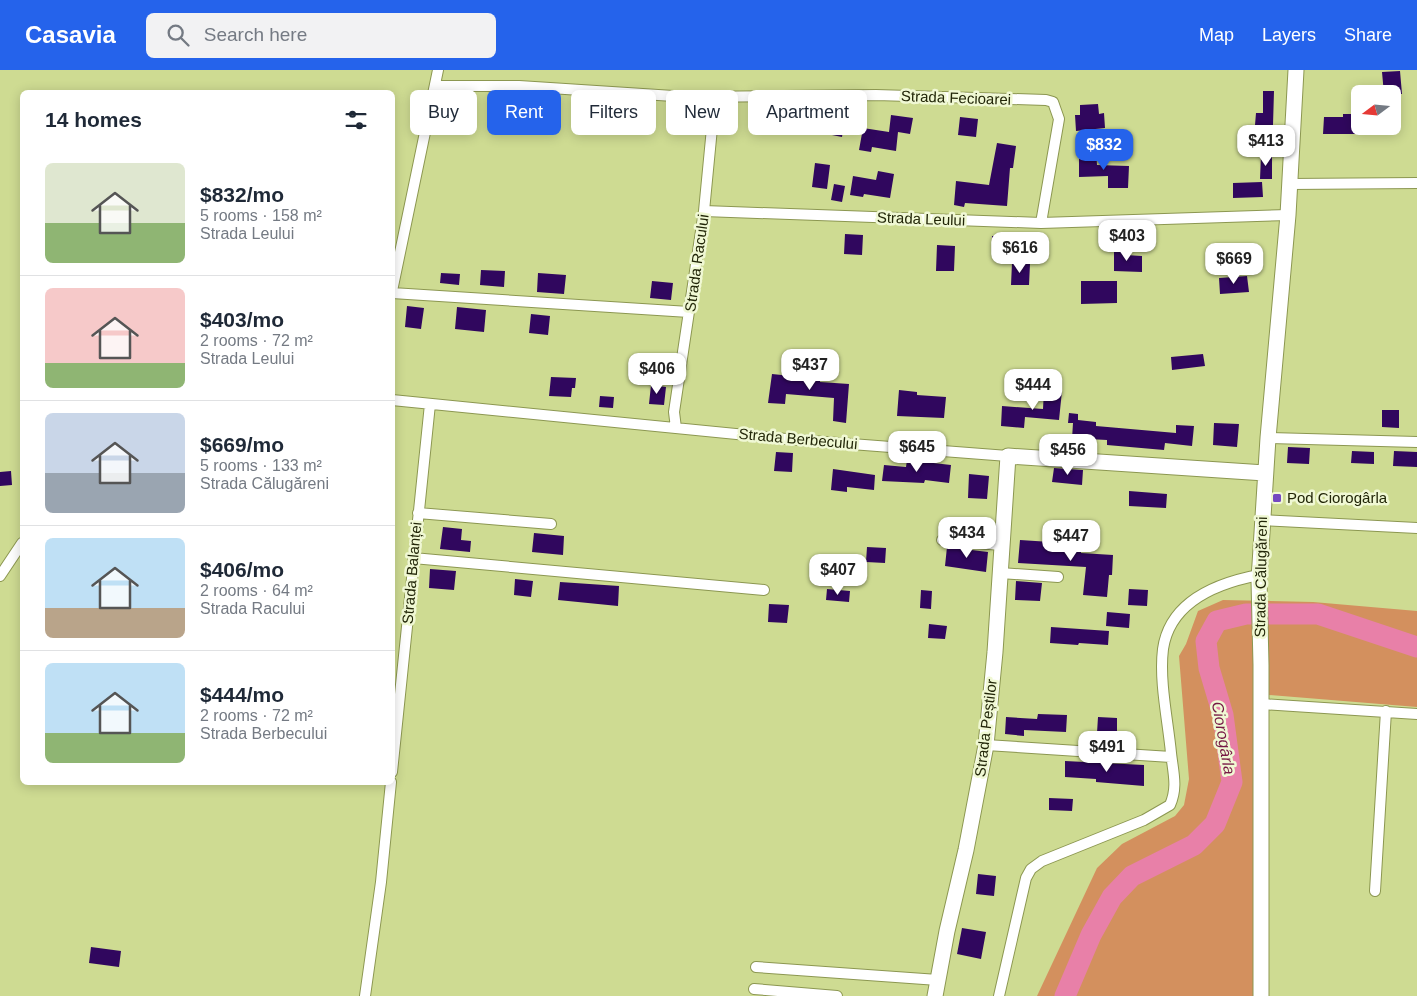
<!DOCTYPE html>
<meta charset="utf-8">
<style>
body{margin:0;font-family:Helvetica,sans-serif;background:#f2f2f3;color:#1f2937;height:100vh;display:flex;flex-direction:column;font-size:19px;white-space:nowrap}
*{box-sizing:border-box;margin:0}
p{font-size:16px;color:#747a83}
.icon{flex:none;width:28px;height:28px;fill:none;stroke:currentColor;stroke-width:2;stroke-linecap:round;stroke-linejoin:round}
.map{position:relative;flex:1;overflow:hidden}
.details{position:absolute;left:20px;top:20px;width:375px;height:695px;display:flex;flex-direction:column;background:#fff;border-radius:8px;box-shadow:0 2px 12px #0003}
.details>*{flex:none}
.hud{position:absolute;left:410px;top:20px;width:475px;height:45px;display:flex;gap:10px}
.needle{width:32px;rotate:254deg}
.fabs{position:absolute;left:1351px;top:15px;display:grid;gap:10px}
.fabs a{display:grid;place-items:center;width:50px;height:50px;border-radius:8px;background:#fff;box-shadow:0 2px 12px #0003;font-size:25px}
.price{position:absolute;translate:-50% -42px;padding:0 11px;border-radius:10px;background:#fff;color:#222;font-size:16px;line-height:32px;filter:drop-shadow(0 1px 2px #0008)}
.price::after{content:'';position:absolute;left:50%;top:30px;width:15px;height:11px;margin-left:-8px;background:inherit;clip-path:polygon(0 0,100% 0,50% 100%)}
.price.active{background:#2563eb;color:#fff}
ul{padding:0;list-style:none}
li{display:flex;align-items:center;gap:15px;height:125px;padding:0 25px}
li+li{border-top:1px solid #e0e1e3}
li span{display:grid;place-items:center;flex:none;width:140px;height:100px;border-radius:8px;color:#555}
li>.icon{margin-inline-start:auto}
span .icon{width:60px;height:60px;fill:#fffc;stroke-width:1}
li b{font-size:21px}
h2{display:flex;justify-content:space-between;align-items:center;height:60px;padding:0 25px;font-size:21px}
.chip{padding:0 18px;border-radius:8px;background:#fff;box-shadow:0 2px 12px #0003;font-size:18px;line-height:45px}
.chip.active{background:#2563eb;color:#fff}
header{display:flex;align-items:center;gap:30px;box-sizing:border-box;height:70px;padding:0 25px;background:#2563eb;color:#fff}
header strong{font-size:24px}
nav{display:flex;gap:28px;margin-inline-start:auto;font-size:18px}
.search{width:350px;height:45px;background:#f2f2f3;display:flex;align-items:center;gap:12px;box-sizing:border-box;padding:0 18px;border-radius:8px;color:#747a83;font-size:19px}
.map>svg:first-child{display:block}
.green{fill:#d3905e}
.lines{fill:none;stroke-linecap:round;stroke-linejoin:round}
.river{stroke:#e880a8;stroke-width:21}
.building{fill:#30075e}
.street-casing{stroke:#8c9751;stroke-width:12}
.secondary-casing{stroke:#8c9751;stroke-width:17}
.street{stroke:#fff;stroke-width:10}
.secondary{stroke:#fff;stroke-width:15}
.poi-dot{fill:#7448c0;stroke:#f0f8d4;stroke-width:2}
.labels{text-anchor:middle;stroke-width:5;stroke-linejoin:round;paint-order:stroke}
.street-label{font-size:15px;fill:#222608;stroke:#f0f8d4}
.poi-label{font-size:15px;fill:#222608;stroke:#f0f8d4;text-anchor:start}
.water-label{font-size:16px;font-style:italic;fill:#761945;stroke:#f0f8d4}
</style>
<header>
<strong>Casavia</strong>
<div class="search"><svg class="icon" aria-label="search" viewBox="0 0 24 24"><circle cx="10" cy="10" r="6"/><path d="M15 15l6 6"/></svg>Search here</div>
<nav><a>Map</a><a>Layers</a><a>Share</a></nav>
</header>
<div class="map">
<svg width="1417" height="926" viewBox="0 0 1417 926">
<rect width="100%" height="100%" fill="#cedb92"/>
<path class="green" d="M1223 530 1313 532 1417 541V637L1257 624V926H1037L1097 798 1122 774 1175 746 1184 735 1189 709 1179 586 1186 574 1198 541Z"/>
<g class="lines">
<path class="river" d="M1065 926 1091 865 1112 827 1132 806 1194 775 1215 754 1232 712 1223 645 1209 598 1206 571 1217 551 1246 544H1318L1417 577"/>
</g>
<path class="building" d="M1400 1 1402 24H1384L1382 2Z
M1263 21H1274L1273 55H1255L1256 43H1263Z
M1098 34 1099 44 1104 43 1105 58 1076 61 1075 45H1080V35Z
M1343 44H1355V64H1323L1324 47H1343Z
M830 45 845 47 842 67 827 64Z
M891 45 913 48 910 64 898 62 896 81 872 77 871 82 859 80 863 58 889 62Z
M960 47 978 49 976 67 958 65Z
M997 73 1016 76 1013 98H1010L1007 136 965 133 964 137 954 135 956 111 989 115Z
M1096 81 1097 95 1129 96 1128 118H1108V106L1079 107V89H1082V82Z
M1261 85 1272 86V109H1260Z
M815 93 830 95 827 119 812 117Z
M878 101 894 104 890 128 864 124 863 127 850 125 853 106 876 110Z
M1262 112 1263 127 1233 128V113Z
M834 114 845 116 842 132 831 130Z
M845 164 863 165 862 185 844 184Z
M992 166H1006L1005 181 992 180Z
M937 175 955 176 954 201H936Z
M1114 180H1126V185L1142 186V202L1114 201Z
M1012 193 1030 194 1029 215H1011Z
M481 200 505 201 504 217 480 215Z
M441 203 460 204 459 215 440 213Z
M538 203 566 205 564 224 537 222Z
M1247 206 1249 222 1220 224 1219 208Z
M652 211 673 213 671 230 650 228Z
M1081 211H1117V233L1081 234Z
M407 236 424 238 421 259 405 257Z
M457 237 486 240 484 262 455 259Z
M531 244 550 246 548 265 529 263Z
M1203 284 1205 296 1172 300 1171 287Z
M801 301 821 302 820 312 849 314 846 353 833 351 834 328 786 324 785 334 768 333 772 304 801 307Z
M551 307 576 308 575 318H572L571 327 549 326Z
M651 315 666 317 664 335 649 334Z
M899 320 917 322V325L946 327 944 348 897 346Z
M1044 320 1062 321 1059 350 1025 347 1024 358 1001 356 1002 336 1043 339Z
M600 326 614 327 613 338 599 337Z
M1382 340H1399V358L1382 357Z
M1069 343 1078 344V350L1096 352V356L1176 363V355L1194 356 1192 376 1165 373 1164 380 1107 375V370L1088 369 1087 372 1076 371V369H1072L1073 353H1068Z
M1214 353 1239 354 1237 377 1213 375Z
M1288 377 1310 378 1309 394 1287 393Z
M1352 381 1374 382V394L1351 393Z
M1394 381 1417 382V397L1393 396Z
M776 382 793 383 792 402 774 401Z
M907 390 951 395 949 413 925 410 924 413 882 411 884 395 906 397Z
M1054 398 1083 400 1082 415 1052 412Z
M833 399 875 405 874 420 847 417V422L831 420Z
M11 401 12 415 0 416V402Z
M969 404 989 406 987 429 968 428Z
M1129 421 1167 424 1166 438 1129 436Z
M443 457 462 459 461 470 471 471 470 482 440 479Z
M534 463 564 466 563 485 532 482Z
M1020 470 1081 474V483L1113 485 1112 505H1109L1107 527 1083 525 1086 497 1018 493Z
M867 477 886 478 885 493 866 492Z
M947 477 988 482 986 502 945 496Z
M430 499 456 501 454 520 429 518Z
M515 509 533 511 531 527 514 525Z
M1016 511 1042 513 1040 531 1015 530Z
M560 512 619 516 618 536 558 530Z
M827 519 850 521 849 532 826 530Z
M1129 519 1148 520 1147 536 1128 535Z
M921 520 932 521 931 539 920 538Z
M769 534 789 535 787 553 768 552Z
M1107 542 1130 544 1129 558 1106 556Z
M929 554 947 556 945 569 928 568Z
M1051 557 1109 561 1108 575 1079 573 1078 575 1050 573Z
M1038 644 1067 645 1066 662 1024 660V666L1005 664 1006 647 1037 649Z
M1098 647 1117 648V665L1097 663Z
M1065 691 1144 695V716L1096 712V709L1065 707Z
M1049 728 1073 729 1072 741 1049 740Z
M978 804 996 806 994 826 976 824Z
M962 858 986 862 981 889 957 884Z
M91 877 121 881 119 897 89 893Z"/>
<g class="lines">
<defs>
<path id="street" d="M435 16H519L689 27 876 25 1046 30 1053 32 1059 49 1041 153
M1290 114 1417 113
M704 141 1041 153 1288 145
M392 221 438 0
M392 223 689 242
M392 330 786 369 1008 386
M676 358 674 342 704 141 715 27
M1268 368 1417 372
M418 443 551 454
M1262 450 1417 458
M942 470 1001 475
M413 488 764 520
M1000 503 1058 507
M0 506 22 473
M1261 634 1417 644
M986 675 1171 687
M392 702 430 334
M1375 821 1386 641
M756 897 938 910
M754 919 837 926
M365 926 381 812 391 712
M999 926 1026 808 1031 799 1042 791 1144 750 1170 735C1178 717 1173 702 1171 683 1168 651 1159 611 1163 579 1170 531 1217 513 1259 505"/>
<path id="secondary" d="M935 926 947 861 966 780 986 675 995 582 1008 386 1265 403
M1261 926V595L1259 510 1268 368 1288 145 1296 0"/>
</defs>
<use href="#street" class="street-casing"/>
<use href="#secondary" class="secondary-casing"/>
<use href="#street" class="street"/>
<use href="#secondary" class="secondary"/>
</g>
<rect class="poi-dot" x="1272" y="423" width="10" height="10" rx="2.5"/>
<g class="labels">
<g class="street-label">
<text transform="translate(956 28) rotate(2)" y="5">Strada Fecioarei</text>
<text transform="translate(921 149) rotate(2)" y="5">Strada Leului</text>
<text transform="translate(697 193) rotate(-82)" y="5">Strada Racului</text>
<text transform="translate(798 369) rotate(5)" y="5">Strada Berbecului</text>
<text transform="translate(412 503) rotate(-85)" y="5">Strada Balanței</text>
<text transform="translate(1261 507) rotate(-89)" y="5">Strada Călugăreni</text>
<text transform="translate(986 658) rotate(-83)" y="5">Strada Peștilor</text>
</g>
<g class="poi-label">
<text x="1287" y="433">Pod Ciorogârla</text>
</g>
<g class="water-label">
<text transform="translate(1224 668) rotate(80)" y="6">Ciorogârla</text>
</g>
</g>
</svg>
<div class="fabs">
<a><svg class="needle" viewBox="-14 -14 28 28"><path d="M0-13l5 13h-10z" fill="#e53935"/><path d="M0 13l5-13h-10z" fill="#747a83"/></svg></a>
</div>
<b class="price" style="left:1266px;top:97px">$413</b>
<b class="price active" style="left:1104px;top:101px">$832</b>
<b class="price" style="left:1127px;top:192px">$403</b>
<b class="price" style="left:1020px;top:204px">$616</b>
<b class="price" style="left:1234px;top:215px">$669</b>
<b class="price" style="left:810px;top:321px">$437</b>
<b class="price" style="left:657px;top:325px">$406</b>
<b class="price" style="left:1033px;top:341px">$444</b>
<b class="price" style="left:917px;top:403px">$645</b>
<b class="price" style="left:1068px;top:406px">$456</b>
<b class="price" style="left:967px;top:489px">$434</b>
<b class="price" style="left:1071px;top:492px">$447</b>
<b class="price" style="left:838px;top:526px">$407</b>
<b class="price" style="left:1107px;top:703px">$491</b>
<div class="hud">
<a class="chip">Buy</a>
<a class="chip active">Rent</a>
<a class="chip">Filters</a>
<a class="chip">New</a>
<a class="chip">Apartment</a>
</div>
<section class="details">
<h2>14 homes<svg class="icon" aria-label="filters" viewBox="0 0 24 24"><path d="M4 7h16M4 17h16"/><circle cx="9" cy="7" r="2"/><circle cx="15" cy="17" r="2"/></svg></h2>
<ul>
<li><span style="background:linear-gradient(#dfe7d0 60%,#8fb573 0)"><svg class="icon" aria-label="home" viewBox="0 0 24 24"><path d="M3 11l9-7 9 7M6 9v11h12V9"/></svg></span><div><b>$832/mo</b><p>5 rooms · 158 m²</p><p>Strada Leului</p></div></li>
<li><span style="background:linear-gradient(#f6c9c9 75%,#8fb573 0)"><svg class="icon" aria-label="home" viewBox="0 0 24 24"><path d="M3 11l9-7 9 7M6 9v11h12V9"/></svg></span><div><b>$403/mo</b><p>2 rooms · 72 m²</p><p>Strada Leului</p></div></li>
<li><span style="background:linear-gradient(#c9d6e8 60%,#9aa5b1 0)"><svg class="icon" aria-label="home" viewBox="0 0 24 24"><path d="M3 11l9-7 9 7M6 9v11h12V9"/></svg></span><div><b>$669/mo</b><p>5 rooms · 133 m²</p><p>Strada Călugăreni</p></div></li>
<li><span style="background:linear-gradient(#bfe0f5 70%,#b9a48a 0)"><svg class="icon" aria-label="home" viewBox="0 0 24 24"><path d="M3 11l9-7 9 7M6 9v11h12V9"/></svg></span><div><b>$406/mo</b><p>2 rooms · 64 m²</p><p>Strada Racului</p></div></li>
<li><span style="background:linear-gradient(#bfe0f5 70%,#8fb573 0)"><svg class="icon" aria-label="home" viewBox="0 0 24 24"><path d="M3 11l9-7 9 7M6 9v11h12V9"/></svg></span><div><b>$444/mo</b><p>2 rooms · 72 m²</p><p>Strada Berbecului</p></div></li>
</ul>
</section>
</div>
